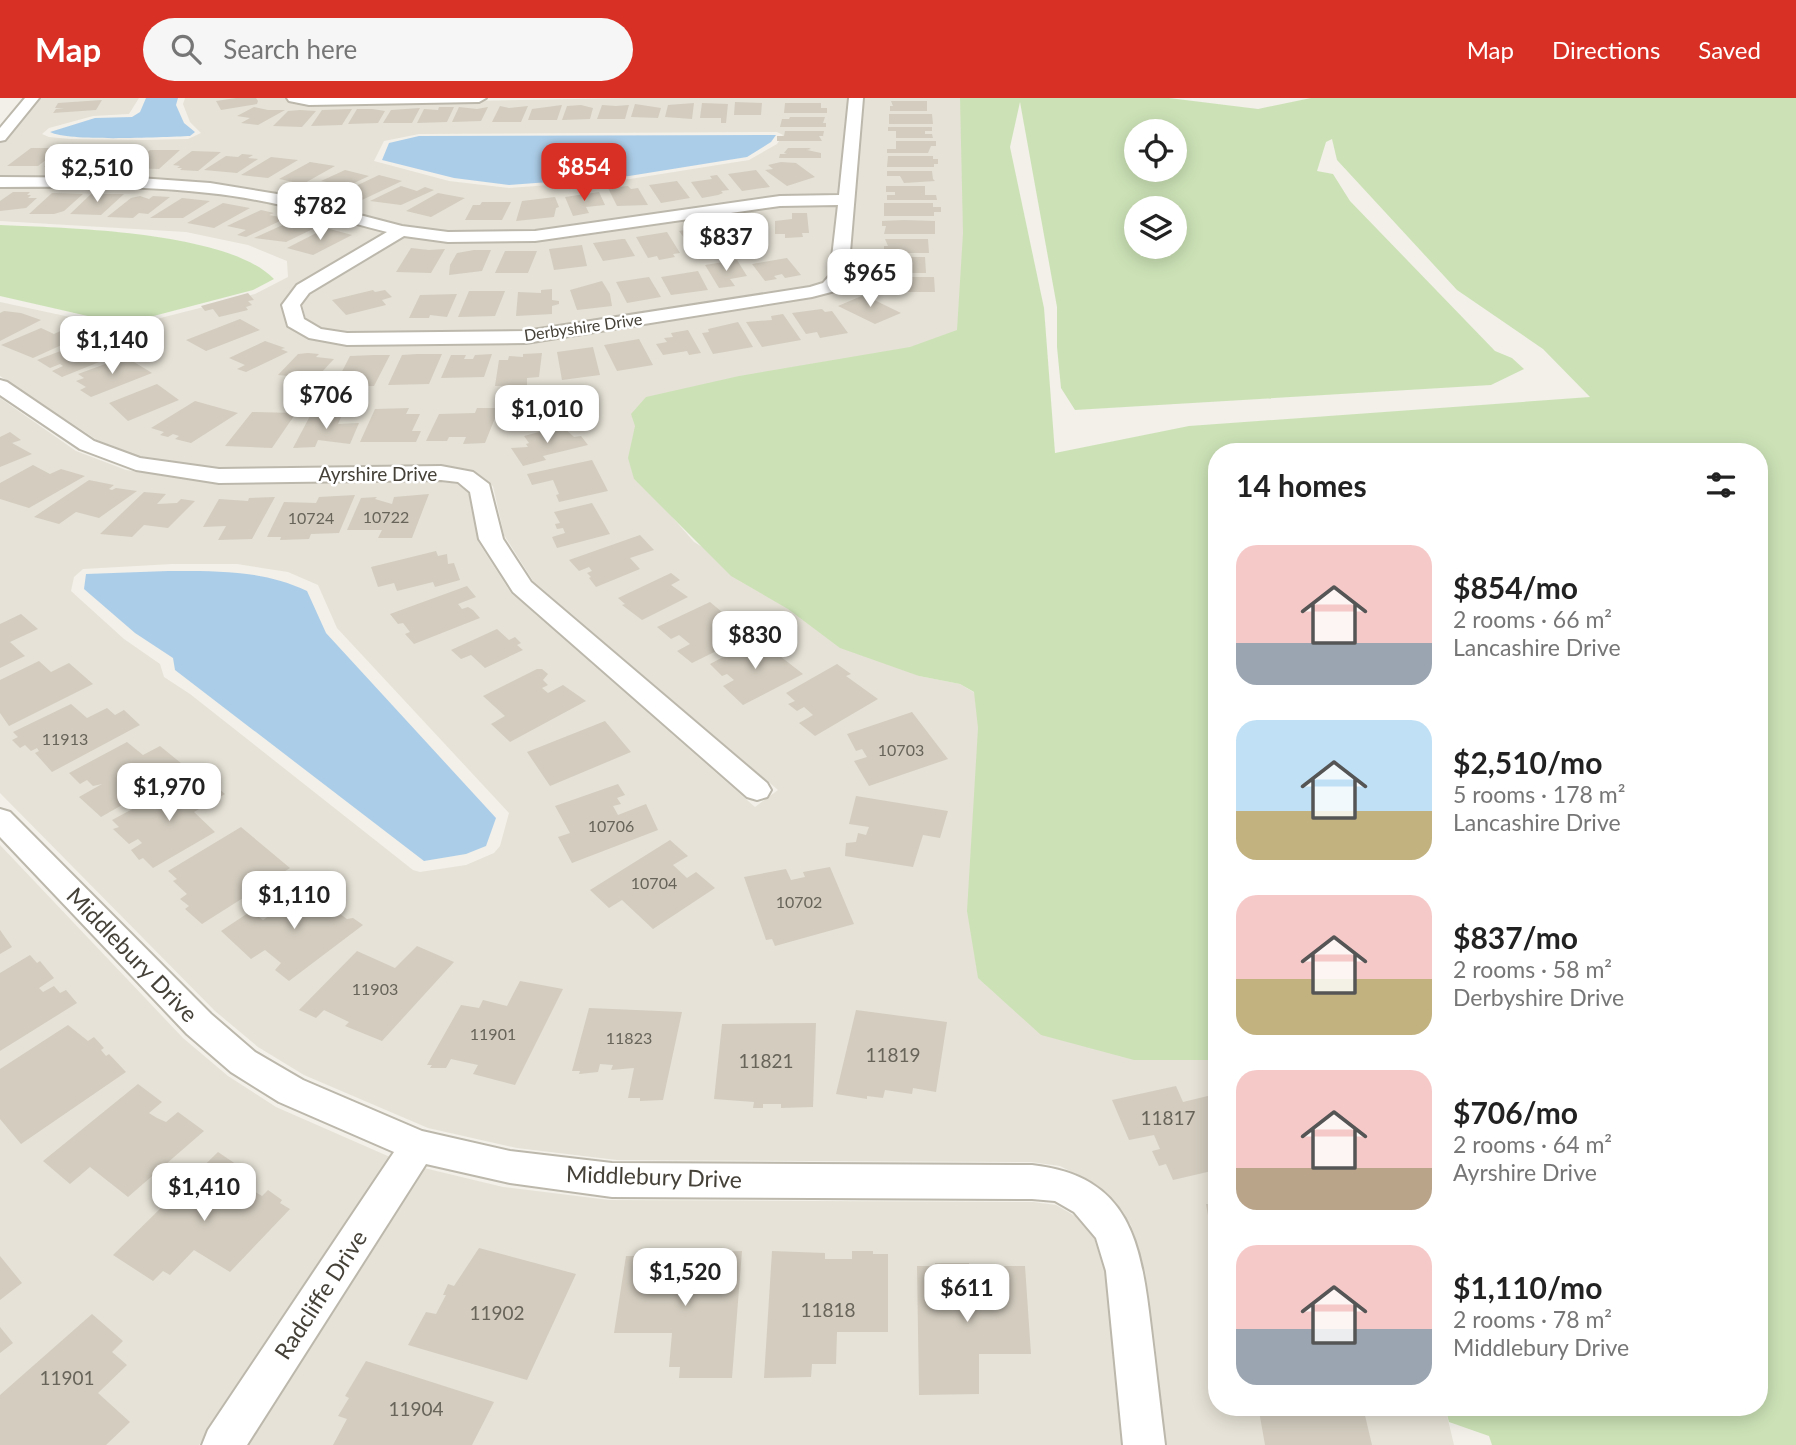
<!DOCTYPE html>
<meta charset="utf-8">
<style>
body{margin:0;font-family:Lato,sans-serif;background:#f6f6f6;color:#222;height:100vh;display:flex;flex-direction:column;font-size:26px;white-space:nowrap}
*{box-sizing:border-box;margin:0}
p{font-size:23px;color:#767676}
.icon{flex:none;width:38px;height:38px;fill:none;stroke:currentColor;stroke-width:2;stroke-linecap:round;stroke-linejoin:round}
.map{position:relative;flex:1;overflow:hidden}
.panel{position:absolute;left:1208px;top:345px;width:560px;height:973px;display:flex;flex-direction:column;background:#fff;border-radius:28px;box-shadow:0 4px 18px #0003}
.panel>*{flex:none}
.controls{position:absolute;left:1124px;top:21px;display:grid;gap:14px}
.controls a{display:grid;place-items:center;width:63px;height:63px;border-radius:50%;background:#fff;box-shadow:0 4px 18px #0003;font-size:35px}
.price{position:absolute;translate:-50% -60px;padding:0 16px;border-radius:14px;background:#fff;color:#222;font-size:23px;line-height:46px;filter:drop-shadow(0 2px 4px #0008)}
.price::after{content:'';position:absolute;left:50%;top:42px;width:21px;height:16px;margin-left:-10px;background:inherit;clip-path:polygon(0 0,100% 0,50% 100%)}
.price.active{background:#d93025;color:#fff}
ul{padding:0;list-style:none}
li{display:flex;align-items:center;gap:21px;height:175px;padding:0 28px}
li span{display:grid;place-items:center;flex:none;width:196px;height:140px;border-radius:21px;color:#555}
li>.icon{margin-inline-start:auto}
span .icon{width:84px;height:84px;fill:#fffc;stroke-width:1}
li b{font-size:30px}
h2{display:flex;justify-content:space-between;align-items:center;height:84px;padding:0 28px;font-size:30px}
header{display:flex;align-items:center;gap:42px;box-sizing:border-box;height:98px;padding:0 35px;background:#d93025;color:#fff}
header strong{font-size:33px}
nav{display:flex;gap:38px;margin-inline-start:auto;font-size:24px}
.search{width:490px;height:63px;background:#f6f6f6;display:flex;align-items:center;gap:18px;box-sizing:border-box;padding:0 24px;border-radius:38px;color:#767676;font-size:26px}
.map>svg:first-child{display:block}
.residential{fill:#e6e2d7;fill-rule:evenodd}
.green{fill:#cce2b6;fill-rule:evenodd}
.water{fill:#accde8}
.building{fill:#d3ccbf}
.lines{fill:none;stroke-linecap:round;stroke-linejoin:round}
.minor-casing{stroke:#bdb8ac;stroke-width:4}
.minor{fill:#fff;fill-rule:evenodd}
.labels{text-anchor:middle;stroke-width:5;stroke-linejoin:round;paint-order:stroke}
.far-street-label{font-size:16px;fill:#454138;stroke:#fff}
.number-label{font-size:16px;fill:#68645a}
.street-label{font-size:19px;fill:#454138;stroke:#fff}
.near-number-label{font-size:19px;fill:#68645a}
.near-street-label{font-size:23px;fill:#454138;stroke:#fff}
</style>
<header>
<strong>Map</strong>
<div class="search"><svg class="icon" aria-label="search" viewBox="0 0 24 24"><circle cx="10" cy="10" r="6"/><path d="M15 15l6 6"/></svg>Search here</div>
<nav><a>Map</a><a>Directions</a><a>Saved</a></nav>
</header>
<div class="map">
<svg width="1796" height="1347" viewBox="0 0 1796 1347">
<rect width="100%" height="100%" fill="#f2f0e9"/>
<path class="residential" d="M39 0H139L129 16 93 18 49 30 42 36 49 39 70 41 142 42 188 41 201 35 190 24 183 6 185 0H285L307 6 628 0H849L839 98 535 134 451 135 407 129 290 98 216 87 0 80V45L11 36ZM777 34 783 37 777 46 749 62 630 81 509 90 449 83 374 63 384 43 419 36Z
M864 0H962L1063 390 890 267 739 278 634 381 667 413 694 444 919 578 960 586 998 609 1216 853V1309H1445L1454 1347H1166L1145 1173 1131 1127 1094 1085 1060 1068 1031 1064 617 1062 517 1050 428 1030 304 977 258 949 215 913 0 695V300L76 353 126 372 215 385 436 382 457 386 469 395 479 445 511 495 755 709 778 692 533 483 504 437 493 388 475 374 444 368 225 371 144 360 97 342 0 278V204L121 230 255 196 288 179 287 163 248 147 186 134 0 123V88L134 89 205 94 277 106 388 135 294 191 281 209 287 228 307 240 341 246 527 244 814 199 837 191 849 178ZM172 466H237L288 474 318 487 337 530 509 715 500 748 494 755 466 767 420 774 413 772 190 596 164 579 160 566 124 541 71 493 74 479 83 471Z
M781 106H838L830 177 822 186 526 233 352 236 324 231 306 221 302 206 312 192 403 138 443 144 536 142Z
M0 747 183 940 228 978 276 1009 390 1059 199 1347H0Z
M424 1070 503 1089 609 1102 1033 1104 1056 1107 1075 1118 1094 1140 1105 1174 1122 1347H248Z"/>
<path class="green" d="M960 0H1169L1258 11 1311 0H1796V1347H1492L1489 1338 1449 1324 1445 1309H1759V354H1216V962H1134L1041 937 978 880 967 813 978 630 974 594 960 586 919 578 840 550 788 511 731 478 634 381 628 360 635 328 631 316 646 299 739 278 910 249 957 232 963 135ZM1020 4 1057 209V249L1061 290 1075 312 1491 287 1524 271 1512 260 1495 253 1350 103 1333 76 1317 73 1326 44 1332 41 1337 62 1457 192 1543 251 1590 299 1189 328 1055 355 1044 210 1010 49ZM1136 33H1174V72H1136ZM1136 110H1174V149H1136Z
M0 127C67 130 227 133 274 181L253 192 123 226 0 198Z"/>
<path class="water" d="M146 0H178L176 7 184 25 195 34 190 38C163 39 69 44 50 34L95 20 132 19 140 14Z
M776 37 771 44 747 59 629 78 509 87 454 80 382 62 389 45 419 38Z
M168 473C217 473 263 472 307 493L326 535 496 720 486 748 466 756 424 763 175 572 173 560 135 535 84 491 86 476Z"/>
<path class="building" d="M236 0H256L258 3 257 6 221 12 216 3Z
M102 2 96 12 53 15 56 11 64 10H55L58 5Z
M891 3H927V13H890V8H893Z
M735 4 762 5 761 17H734Z
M694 5 692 21 665 19 668 7Z
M702 5 728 6 726 25H721V20H700Z
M785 5H821V10H827V15H784Z
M635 6 661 10 658 20 631 19Z
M562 7 557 22H528L532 11Z
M581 7 593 10 590 21 562 22 567 8Z
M602 7 616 8 629 7 625 21H597Z
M500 8 509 10 528 8 521 24H492Z
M254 9 268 12H285L258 27 241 25 250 20 237 18Z
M439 9H454L447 24 417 25 424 11 438 12Z
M459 9 477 11 488 9 481 23 452 24Z
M420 10 412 25H383L391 12Z
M352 11 342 27 311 28 322 12Z
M357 11H372L385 13 378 25 348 26Z
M300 12 316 13 302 29 273 28 288 13Z
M889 16H932L933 26H889Z
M790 19H825L823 25H826V29H780L782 21H789Z
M888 29H932V33H925V36H932L933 40H896V33H888Z
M785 33H824L823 38H819L822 43H777V38H784Z
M896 43H936V48H931L928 55H887V51H896Z
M83 49 96 50 74 69H44L65 52H80Z
M31 50H61L38 68H7Z
M788 50H809L811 51 807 52 821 55V60H779L780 56H787L784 55Z
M105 51 134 52 113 70 83 69Z
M150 52H180L159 71 129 70Z
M192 53 221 54 198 73 180 72 182 70H177L180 68 173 67Z
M242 56 253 57 248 60 258 61 237 75 204 72 226 58 238 59Z
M888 58H933V61H938V66H934V69H887Z
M271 59 298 62 268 80 241 77Z
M310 64 335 68 303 86 279 81Z
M781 64 796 65 815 79 787 88 765 72 773 71 768 67Z
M345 72 369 78 337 93 324 90 327 88 321 87 327 84 321 83Z
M756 72 770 89 742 93 728 76Z
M887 73H932L933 81 935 83 904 85 900 78H887Z
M379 77 402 83 362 102 341 95Z
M717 77 729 92 721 93 723 95 718 97 702 100 691 84 712 81 710 78Z
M677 83 690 100 661 105 649 87Z
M401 88 417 93 425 89 434 92 401 107 370 103Z
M628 88 631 91 638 90 648 107 617 108 608 90Z
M886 88H925V97H936L937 102H887V97H895V94H886Z
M13 94H30L27 97H31L28 100H37L26 110 0 113V103Z
M599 94 605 107 586 109 589 115 573 118 565 99Z
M52 95 83 96 64 113 54 116H29Z
M438 95 465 100 431 119 406 113Z
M91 96H124L101 117 70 116Z
M140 98 149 101 153 98 170 99 148 116 139 115 133 120 107 119 131 100Z
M555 99 559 109 556 110 554 119 516 123 522 103Z
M182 100 210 103 183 120H150Z
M482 104H511L502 122H465L473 107H480Z
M223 105 250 110 214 130 187 125Z
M884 105H933V109H941V114H934V118H884Z
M261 112 274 115 269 117 280 119 277 120 282 122 246 139 237 137 246 132 227 128Z
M792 115H807L809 135H802L803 139 785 140V136H775V123L792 121Z
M296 121 319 128 286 144 254 140Z
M904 122 935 123V136H884L886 128H882V123Z
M737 123 739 126 753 124 766 141 735 145 721 126Z
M710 128 723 149 694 153 679 133Z
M326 130 352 137 313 157 287 150Z
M667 134 680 155 673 156 675 159 659 162 657 158 648 160 636 139Z
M622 141H625L635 158 603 163 593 145Z
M885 141H928L929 155H884V148H888Z
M582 147 587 168 554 172 549 151Z
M411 150 429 152 445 151 431 175 396 174Z
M474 152H491L482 173 449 177 450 167 457 155Z
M505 153H537L528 175H495Z
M880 159H925L926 175H889V171H885V166H880Z
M787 160 801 177 785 180 782 176 774 178 777 181 765 183 752 166Z
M737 162 747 178 730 181 735 188 719 190 705 167Z
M698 173 708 192 671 197 661 179Z
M649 179 661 199 627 205 616 184Z
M880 179H934L935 194H878V188H881Z
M602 183 610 196 612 208 577 212 570 192Z
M552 191V202L559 203V206L552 208V216L516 218 518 194 541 195V192Z
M373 192 375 194 385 192 392 199 382 202 386 207 346 217 332 202Z
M469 193H505L495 218 458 219Z
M248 195 254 202 248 203 252 207 246 209 248 212 219 219 213 211 205 213 201 208Z
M457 196 447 219 430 217 429 220H409L420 197Z
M864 197 901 215 875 226 838 208Z
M822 211 825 214 832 213 848 235 820 240 817 234 806 236 792 215Z
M4 213 21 215 41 222 0 243V215Z
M783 216 801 242 762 249 746 224 772 222 771 218Z
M240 221 260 232 206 253 186 242Z
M738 224 753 249 713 256 702 235 709 234 708 231Z
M71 228 88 235 33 260 1 247 41 230 54 236Z
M688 232 701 255 689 257 687 253 663 257 656 246 667 244 664 240 673 239 671 235Z
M92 241 119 256 62 279 52 273 63 268 60 266 50 270 37 262Z
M639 241 653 267 617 273 604 247Z
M265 243 285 250 281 251 288 254 246 274 237 271 245 267 229 260Z
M593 249 600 277 562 282 557 254Z
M308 255 319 256 316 259 334 261 319 277 311 280 278 277 298 256Z
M542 255 539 279 527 280V287L495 288 499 262H508L509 258 523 259V256Z
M417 256H442L429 286 388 287 402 257Z
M492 256 484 279 441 280 451 257H466L464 261H473L475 257Z
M130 257 139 262 134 264 152 275 91 299 80 292 86 289 76 283 84 280 78 276Z
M374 257H390L374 288 334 289 350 258Z
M157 286 179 302 128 323 109 305Z
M195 303 238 315 191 345 175 341 179 338 173 336 168 339 160 337 164 334 151 330Z
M409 310 406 316H420L412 333H421L416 344H360L375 311Z
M477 310H499L485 345 463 346 466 339H449L447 343H426L439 316 475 315Z
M252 314 296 315 272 350 225 348Z
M342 317 338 326 359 325 350 346 318 342 315 349 293 350 310 318Z
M562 328 574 339 581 338 588 347 543 358 546 362 523 368 511 350 528 349 526 346 529 345 524 338Z
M10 334 21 342 12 345 32 356 0 369V339Z
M592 362 608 393 559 404 556 397 559 396 553 382 532 387 527 376Z
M33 367 50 376 61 371 85 378 29 410 0 401V385Z
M89 382 114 387 109 391 112 392 116 390 137 393 99 420 76 414 59 426 34 419Z
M144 394 166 396 157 406 177 405 181 401 195 403 168 430 144 427 132 439 100 436Z
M429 396 412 440H378L382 432H347L361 400 377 399 375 401 392 406 394 399Z
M355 397 339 435 311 436 309 441 280 442 281 439H267L284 404 316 405 319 399Z
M275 399 252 441 218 442 226 428 203 429 219 401 248 403 249 400Z
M592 405 610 436 557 450 552 439 565 435 563 430 557 431 555 426 560 425 554 414Z
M640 437 654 452 630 460 640 471 596 489 589 480 591 479 587 475 592 473 589 469 579 473 569 462Z
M436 453 438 458 447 456 448 466 454 465 460 482 435 489 433 484 397 493 394 485 378 489 371 469Z
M671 475 680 482 671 487 688 499 642 522 622 507 625 506 618 500Z
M467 488 476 499 458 506 462 511 468 509 473 512 480 520 414 546 405 536 410 534 403 525 398 526 390 516Z
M710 504 734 524 745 519 761 531 692 565 677 553 690 546 679 537 671 541 657 529Z
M21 516 38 531 10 544 25 558 0 570V526Z
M497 531 509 542 515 539 521 545 517 547 523 552 485 570 471 557 461 561 451 552Z
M763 538 772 545 767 548 803 576 743 607 723 588 734 582 727 576 722 578 710 566Z
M39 563 51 574 69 565 93 586 9 628 0 615V582Z
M837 566 851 576 846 578 878 601 815 638 799 625 813 617 804 609 797 613 788 606 795 603 786 595Z
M537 571H542L548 576 543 582 548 587 542 590 548 595 563 587 586 603 510 644 491 626 505 618 483 598Z
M71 606 87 620 107 610 115 617 124 612 140 627 52 674 35 655 39 653 37 650 31 653 25 647 20 650 12 642 18 639 13 634Z
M912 614 948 661 869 688 854 663 867 659 862 651 856 653 847 636Z
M605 623 631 654 550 688 527 654Z
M127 644 143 657 160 648 187 670 101 719 79 699 102 686 93 688 87 682 80 686 69 675Z
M203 677 225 696 194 714 215 734 153 770 143 760 139 762 131 752 142 745 138 741 129 746 113 731 119 729 112 722 140 707 144 711Z
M618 686 625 697 617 700 621 706 613 708 618 717 646 706 658 732 572 765 558 739 570 735 555 708Z
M856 698 948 713 940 740 923 737 913 769 845 758 846 745 856 744 858 735 866 737 869 729 849 726Z
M241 729 290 770 202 826 185 811 189 808 180 801 187 796 173 783 177 781 168 773Z
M670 742 688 758 673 767 687 780 696 774 715 790 653 831 622 802 609 810 590 792Z
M830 769 854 826 775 848 772 841 766 842 744 779 786 771 791 782 805 779 803 774Z
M318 784 335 796 327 801 330 803 329 808 347 821 353 820 363 827 289 883 275 872 281 865 265 852 251 861 221 833 251 813 263 822Z
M0 832 12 849 0 856Z
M417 848 454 864 382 943 345 928 349 924 324 912 316 920 299 912 357 853 395 870Z
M30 857 37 865 40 863 54 880 39 890 43 894 54 888 60 895 66 892 77 905 0 953V875Z
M520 883 563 891 515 987 473 976 478 967 451 961 446 970H430L432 967H427L461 907 479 910 483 902 507 908Z
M589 910 682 914 663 1002 640 1003V1000H628L634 970 611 972 613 967 600 966 598 974 579 976 580 973H572Z
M856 912 947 924 936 994 913 990 912 996 885 992 883 1000 867 998V1001L836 996Z
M816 925 813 1009 781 1010V1006H763V1010H753L754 1004 714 1001 722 926Z
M68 927 88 943 94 939 104 950 101 952 106 958 109 956 126 974 21 1046 0 1021V971Z
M138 986 162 1004 149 1015 157 1020 166 1024 178 1014 204 1033 128 1099 90 1069 70 1086 43 1063Z
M1176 988 1183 1004 1216 996V1072L1173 1082 1166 1066 1159 1068 1152 1053 1160 1051 1154 1037 1129 1042 1112 1002Z
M218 1054 252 1077 236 1092 245 1099 252 1092 262 1098 268 1092 282 1102 280 1105 290 1111 230 1174 194 1152 170 1177 163 1173 153 1183 113 1157Z
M1206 1106H1216V1152H1214Z
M479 1150 576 1176 527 1282 408 1247 426 1214 436 1216 446 1197H443L448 1186 454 1188Z
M742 1153 732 1280H679L680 1269H669L672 1235H614L626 1158H640V1154H662L661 1161H675L674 1169H689L690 1155Z
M772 1153 825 1155V1161H852V1153H873V1156H888V1234H837L836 1266H812L811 1279 764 1280Z
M0 1158 22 1185 0 1202Z
M935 1165H969L970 1187H974V1191H985L986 1175H1000V1168H1025L1031 1256H979V1296L919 1297 917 1168H935Z
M92 1216 123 1243 112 1254 127 1267 98 1295 130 1324 106 1347H0V1297Z
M0 1229 13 1245 0 1255Z
M366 1263 494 1304 472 1347H333L347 1321 338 1318 349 1300 345 1298Z
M1272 1309H1363L1372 1347H1265L1259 1313H1273Z"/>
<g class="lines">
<defs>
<path id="minor" d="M25 0H39L5 42 0 43V30Z
M287 0H486L479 4 309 7 289 3Z
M849 0H863L848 178 835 193 812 199 526 245 347 247 309 240 288 228 282 207 297 187 387 134C328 119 269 101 209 95 140 87 70 89 0 89V79L139 80 210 85 283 97 402 128 448 134 535 133 780 98 839 97ZM838 107 830 177 823 185 810 189 526 233 347 235 321 231 304 221 300 207 309 195 404 138 448 144 535 143 780 108Z
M0 282 7 284 94 343 140 360 219 371 441 368 473 374 489 386 503 441 531 484 767 685 771 692 767 699 757 702 747 699 513 494 479 441 470 394 458 384 441 382 219 385 136 372 80 351 0 297Z
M0 711 10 714 211 916 255 954 303 982 422 1033 510 1053 612 1065 1032 1067C1131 1078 1141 1145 1151 1230 1156 1269 1160 1308 1165 1347H1123L1106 1173 1096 1140 1074 1114 1055 1103 1032 1101 612 1099 510 1085 426 1066 247 1347H202L208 1332 394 1054 279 1004 231 974 187 936 0 739Z"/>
</defs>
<use href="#minor" class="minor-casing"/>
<use href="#minor" class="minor"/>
</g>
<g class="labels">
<g class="far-street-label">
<text transform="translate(583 229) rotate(-8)" y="6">Derbyshire Drive</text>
</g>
<g class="number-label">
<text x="386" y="425">10722</text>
<text x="311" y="426">10724</text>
<text x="65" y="647">11913</text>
<text x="901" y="658">10703</text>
<text x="611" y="734">10706</text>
<text x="654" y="791">10704</text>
<text x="799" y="810">10702</text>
<text x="375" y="897">11903</text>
<text x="493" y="942">11901</text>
<text x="629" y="946">11823</text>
</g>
<g class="street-label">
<text x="378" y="383">Ayrshire Drive</text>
</g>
<g class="near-number-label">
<text x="893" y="964">11819</text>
<text x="766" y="970">11821</text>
<text x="1168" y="1027">11817</text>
<text x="828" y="1219">11818</text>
<text x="497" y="1222">11902</text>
<text x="67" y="1287">11901</text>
<text x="416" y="1318">11904</text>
</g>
<g class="near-street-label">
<text transform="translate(132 857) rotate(46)" y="8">Middlebury Drive</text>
<text transform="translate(654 1079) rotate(2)" y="8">Middlebury Drive</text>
<text transform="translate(321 1197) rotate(-57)" y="8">Radcliffe Drive</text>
</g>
</g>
</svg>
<div class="controls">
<a><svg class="icon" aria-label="locate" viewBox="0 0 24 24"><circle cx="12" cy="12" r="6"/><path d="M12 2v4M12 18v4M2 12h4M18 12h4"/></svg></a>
<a><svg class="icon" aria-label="layers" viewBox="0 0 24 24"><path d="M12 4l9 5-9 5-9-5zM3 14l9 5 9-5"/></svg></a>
</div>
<b class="price active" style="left:584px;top:105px">$854</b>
<b class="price" style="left:97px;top:106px">$2,510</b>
<b class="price" style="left:320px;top:144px">$782</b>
<b class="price" style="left:726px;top:175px">$837</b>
<b class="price" style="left:870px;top:211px">$965</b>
<b class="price" style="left:112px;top:278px">$1,140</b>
<b class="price" style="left:326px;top:333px">$706</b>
<b class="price" style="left:547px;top:347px">$1,010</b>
<b class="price" style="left:755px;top:573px">$830</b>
<b class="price" style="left:169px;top:725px">$1,970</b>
<b class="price" style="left:294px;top:833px">$1,110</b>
<b class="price" style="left:204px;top:1125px">$1,410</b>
<b class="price" style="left:685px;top:1210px">$1,520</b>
<b class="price" style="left:967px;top:1226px">$611</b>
<section class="panel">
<h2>14 homes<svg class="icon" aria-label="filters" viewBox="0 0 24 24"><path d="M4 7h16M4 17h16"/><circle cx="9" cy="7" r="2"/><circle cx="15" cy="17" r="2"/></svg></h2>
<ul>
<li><span style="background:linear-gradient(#f6c9c9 70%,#9aa5b1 0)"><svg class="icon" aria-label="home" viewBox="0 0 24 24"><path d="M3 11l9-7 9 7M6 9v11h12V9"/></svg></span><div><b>$854/mo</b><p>2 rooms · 66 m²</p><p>Lancashire Drive</p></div></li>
<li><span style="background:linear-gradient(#bfe0f5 65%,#c2b280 0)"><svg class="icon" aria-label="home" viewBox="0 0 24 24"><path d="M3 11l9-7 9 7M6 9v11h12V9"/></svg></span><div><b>$2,510/mo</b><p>5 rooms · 178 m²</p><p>Lancashire Drive</p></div></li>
<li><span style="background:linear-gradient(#f6c9c9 60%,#c2b280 0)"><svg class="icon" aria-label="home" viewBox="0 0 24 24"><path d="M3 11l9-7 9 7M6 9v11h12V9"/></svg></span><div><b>$837/mo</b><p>2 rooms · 58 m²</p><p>Derbyshire Drive</p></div></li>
<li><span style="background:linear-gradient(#f6c9c9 70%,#b9a48a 0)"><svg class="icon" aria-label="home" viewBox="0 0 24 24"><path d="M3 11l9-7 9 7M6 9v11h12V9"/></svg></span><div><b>$706/mo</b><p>2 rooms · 64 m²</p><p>Ayrshire Drive</p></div></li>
<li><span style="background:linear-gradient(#f6c9c9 60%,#9aa5b1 0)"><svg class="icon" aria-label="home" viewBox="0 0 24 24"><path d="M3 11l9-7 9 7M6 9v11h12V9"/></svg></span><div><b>$1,110/mo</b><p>2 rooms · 78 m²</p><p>Middlebury Drive</p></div></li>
</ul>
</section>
</div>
